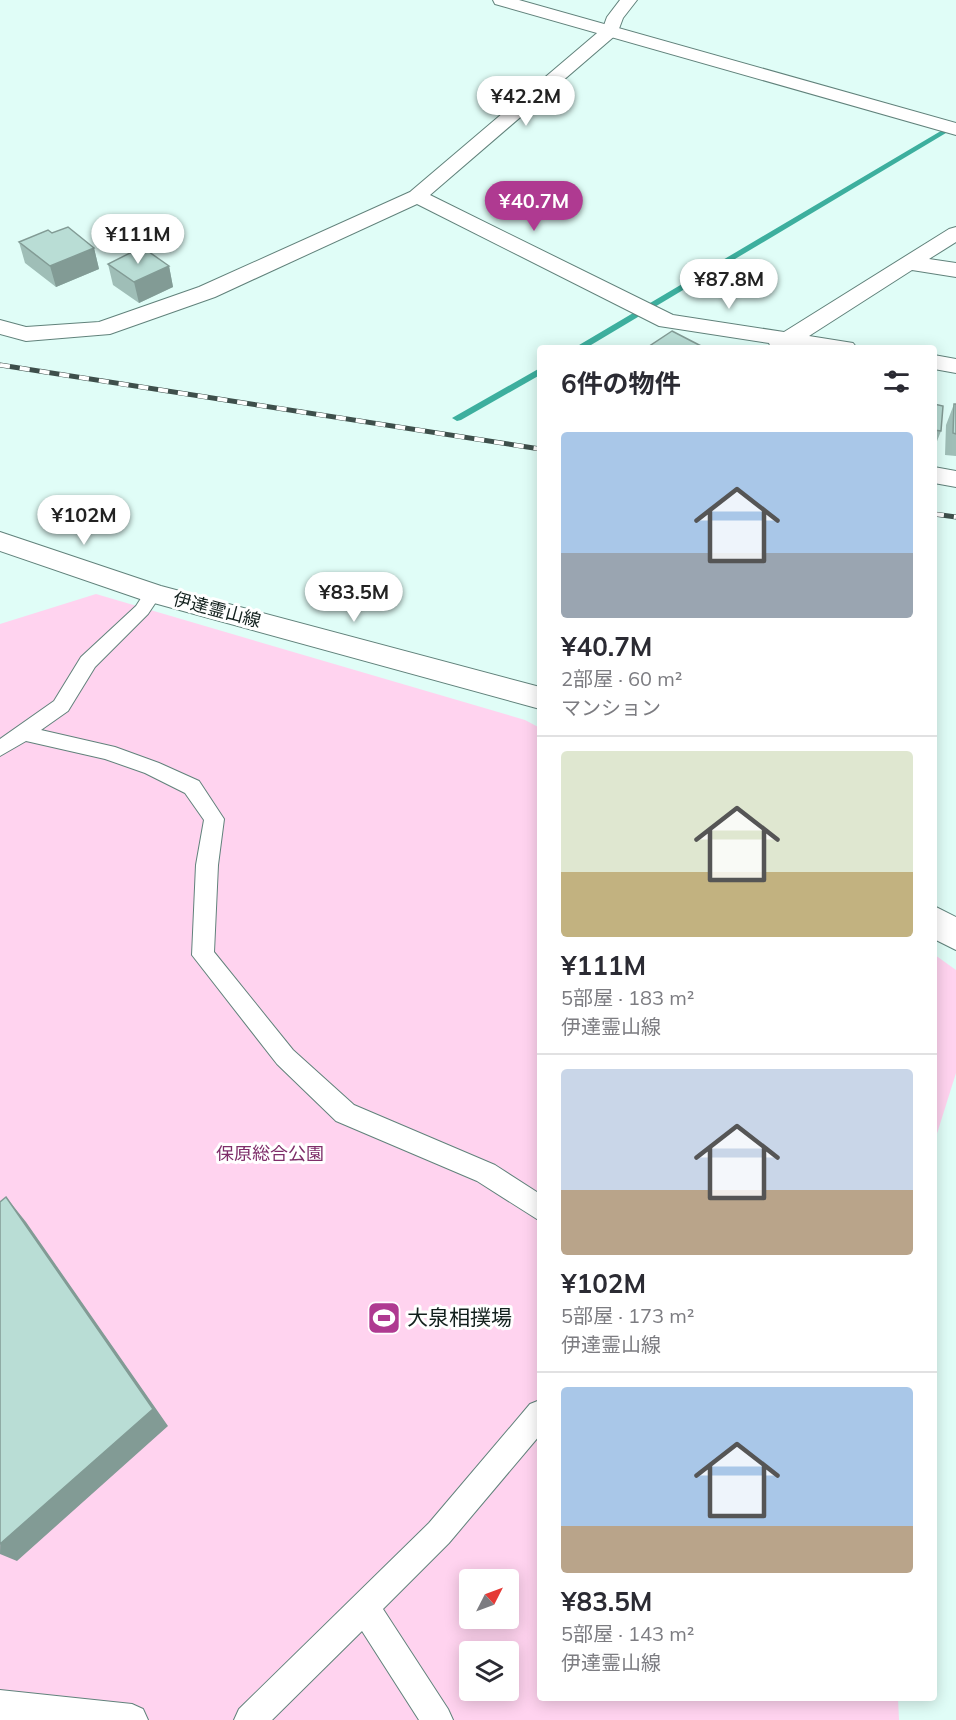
<!DOCTYPE html>
<html lang="ja">
<meta charset="utf-8">
<style>
body{margin:0;font-family:Mulish,"Noto Sans JP",sans-serif;background:#f7f7f7;color:#2b2b33;height:100vh;display:flex;flex-direction:column;font-size:22px;white-space:nowrap}
*{box-sizing:border-box;margin:0}
p{font-size:20px;color:#7c7c81}
.icon{flex:none;width:33px;height:33px;fill:none;stroke:currentColor;stroke-width:2;stroke-linecap:round;stroke-linejoin:round}
.map{position:relative;flex:1;overflow:hidden}
.side{position:absolute;left:537px;top:345px;width:400px;height:1356px;display:flex;flex-direction:column;background:#fff;border-radius:6px;box-shadow:0 3px 15px #0003}
.side>*{flex:none}
.needle{width:39px;rotate:48deg}
.tools{position:absolute;left:459px;top:1569px;display:grid;gap:12px}
.tools a{display:grid;place-items:center;width:60px;height:60px;border-radius:6px;background:#fff;box-shadow:0 3px 15px #0003;font-size:30px}
.price{position:absolute;translate:-50% -51px;padding:0 14px;border-radius:21px;background:#fff;color:#222;font-size:20px;line-height:39px;filter:drop-shadow(0 2px 3px #0008)}
.price::after{content:'';position:absolute;left:50%;top:36px;width:18px;height:14px;margin-left:-9px;background:inherit;clip-path:polygon(0 0,100% 0,50% 100%)}
.price.selected{background:#af3a91;color:#fff}
ul{padding:0;list-style:none}
li{display:grid;align-content:center;gap:12px;height:318px;padding:0 24px}
li+li{border-top:2px solid #e1e1e2}
li span{display:grid;place-items:center;height:186px;border-radius:6px;color:#555}
li>.icon{margin-inline-start:auto}
span .icon{width:108px;height:108px;fill:#fffc;stroke-width:1}
li b{font-size:26px}
h2{display:flex;justify-content:space-between;align-items:center;height:72px;padding:0 24px;font-size:26px}
.map>svg:first-child{display:block}
.green{fill:#ffd3ef;fill-rule:evenodd}
.lines{fill:none;stroke-linecap:round;stroke-linejoin:round}
.stream{fill:#3daf9e;fill-rule:evenodd}
.lane-casing{stroke:#61827b;stroke-width:2}
.street-casing{stroke:#61827b;stroke-width:2}
.secondary-casing{stroke:#61827b;stroke-width:2}
.lane{fill:#fff;fill-rule:evenodd}
.street{fill:#fff;fill-rule:evenodd}
.secondary{fill:#fff;fill-rule:evenodd}
.rail-casing{stroke:#3e4f4b;stroke-width:5}
.rail{stroke:#fff;stroke-width:4;stroke-dasharray:10;stroke-linecap:butt}
.wall{fill:#9fbeb7}
.shaded-wall{fill:#829b95}
.building{fill:#b9ddd5;stroke:#829b95;stroke-width:1.5}
.labels{text-anchor:middle;stroke-width:6;stroke-linejoin:round;paint-order:stroke}
.street-label{font-size:18px;fill:#12201d;stroke:#fff}
.park-label{font-size:18px;fill:#7e2d69;stroke:#fff}
.near-poi-label{font-size:21px;fill:#12201d;stroke:#fff;text-anchor:start}
</style>
<div class="map">
<svg width="956" height="1720" viewBox="0 0 956 1720">
<rect width="100%" height="100%" fill="#e0fdf7"/>
<path class="green" d="M96 594 525 720 540 728V1698H898L899 1720H0V624ZM470 1580H508V1618H470ZM470 1652H508V1690H470Z
M935 955 956 970V1073L935 1140Z"/>
<g class="lines">
<path class="stream" d="M956 122V127L586 348H574Z
M540 368V375L461 420 457 421 452 418Z"/>
<defs>
<path id="lane" d="M153 587 159 589 162 593 148 614 95 667 68 711 41 730 115 747 159 763 199 781 224 819 218 865 214 952 293 1050 354 1105 495 1165 540 1194V1221L477 1181 336 1121 277 1064 192 955 196 865 204 820 185 793 145 773 105 759 26 741 0 756V739L54 701 81 657 136 606 147 589Z
M540 1400V1435L449 1543 383 1609 448 1709 453 1720H419L362 1631 272 1720H234L239 1709 429 1523 530 1404Z
M0 1690 132 1704 143 1709 148 1720H0Z"/>
<path id="street" d="M620 0H637L623 18 617 34 430 195 673 315 784 332 949 229 956 227V242L929 259 956 263V277L912 270 809 336 853 343 857 348H771L769 343 659 326 417 204 215 297 110 334 26 341 0 334V320L26 327 99 322 199 287 410 192 603 28 607 17Z
M934 355 956 359V373L934 369Z
M934 467 956 471V487L934 483Z"/>
<path id="secondary" d="M493 0H519L956 123V135L495 4Z
M0 532 161 586 540 687V709L143 600 0 551Z
M934 906 956 917V950L934 939Z"/>
</defs>
<use href="#lane" class="lane-casing"/>
<use href="#street" class="street-casing"/>
<use href="#secondary" class="secondary-casing"/>
<use href="#lane" class="lane"/>
<use href="#street" class="street"/>
<use href="#secondary" class="secondary"/>
<defs>
<path id="rail" d="M0 365 540 449
M934 514 956 517"/>
</defs>
<use href="#rail" class="rail-casing"/>
<use href="#rail" class="rail"/>
</g>
<path class="wall" d="M52 233 94 248 99 269 56 287 25 263 19 242Z
M108 264 169 266 173 287 139 303 113 285Z
M934 404 941 431 934 449Z
M954 404H956V456L945 455 946 425Z"/>
<path class="shaded-wall" d="M94 248 99 269 56 287 50 266Z
M169 266 173 287 139 303 134 282Z
M6 1197 26 1222 168 1426 17 1561 0 1554Z"/>
<path class="building" d="M68 227 94 248 50 266 19 242 48 230 52 233Z
M142 247 169 266 134 282 108 264Z
M672 331 705 348H650L648 347Z
M934 404 943 406 941 431 934 430Z
M954 404H956V434L953 433Z
M6 1197 153 1409 0 1544V1202Z"/>
<defs>
<symbol id="stadium-square" viewBox="-11 -11 22 22"><rect x="-9" y="-9" width="18" height="18" rx="4" fill="#af3a91" stroke="#fff"/><path d="M0-5a6.5 5 0 1 0 0 10a6.5 5 0 1 0 0-10ZM-3.5-1.8h7v3.6h-7Z" fill="#fff"/></symbol>
</defs>
<g fill-rule="evenodd">
<use href="#stadium-square" x="365" y="1299" width="38" height="38"/>
</g>
<g class="labels">
<g class="street-label">
<text transform="translate(217 610) rotate(15)" y="6">伊達霊山線</text>
</g>
<g class="park-label">
<text x="270" y="1160">保原総合公園</text>
</g>
<g class="near-poi-label">
<text x="407" y="1325">大泉相撲場</text>
</g>
</g>
</svg>
<div class="tools">
<a><svg class="needle" viewBox="-14 -14 28 28"><path d="M0-13l5 13h-10z" fill="#e53935"/><path d="M0 13l5-13h-10z" fill="#7c7c81"/></svg></a>
<a><svg class="icon" aria-label="layers" viewBox="0 0 24 24"><path d="M12 4l9 5-9 5-9-5zM3 14l9 5 9-5"/></svg></a>
</div>
<b class="price" style="left:526px;top:127px">¥42.2M</b>
<b class="price selected" style="left:534px;top:232px">¥40.7M</b>
<b class="price" style="left:138px;top:265px">¥111M</b>
<b class="price" style="left:729px;top:310px">¥87.8M</b>
<b class="price" style="left:84px;top:546px">¥102M</b>
<b class="price" style="left:354px;top:623px">¥83.5M</b>
<section class="side">
<h2>6件の物件<svg class="icon" aria-label="filters" viewBox="0 0 24 24"><path d="M4 7h16M4 17h16"/><circle cx="9" cy="7" r="2"/><circle cx="15" cy="17" r="2"/></svg></h2>
<ul>
<li><span style="background:linear-gradient(#a9c7e8 65%,#9aa5b1 0)"><svg class="icon" aria-label="home" viewBox="0 0 24 24"><path d="M3 11l9-7 9 7M6 9v11h12V9"/></svg></span><div><b>¥40.7M</b><p>2部屋 · 60 m²</p><p>マンション</p></div></li>
<li><span style="background:linear-gradient(#dfe7d0 65%,#c2b280 0)"><svg class="icon" aria-label="home" viewBox="0 0 24 24"><path d="M3 11l9-7 9 7M6 9v11h12V9"/></svg></span><div><b>¥111M</b><p>5部屋 · 183 m²</p><p>伊達霊山線</p></div></li>
<li><span style="background:linear-gradient(#c9d6e8 65%,#b9a48a 0)"><svg class="icon" aria-label="home" viewBox="0 0 24 24"><path d="M3 11l9-7 9 7M6 9v11h12V9"/></svg></span><div><b>¥102M</b><p>5部屋 · 173 m²</p><p>伊達霊山線</p></div></li>
<li><span style="background:linear-gradient(#a9c7e8 75%,#b9a48a 0)"><svg class="icon" aria-label="home" viewBox="0 0 24 24"><path d="M3 11l9-7 9 7M6 9v11h12V9"/></svg></span><div><b>¥83.5M</b><p>5部屋 · 143 m²</p><p>伊達霊山線</p></div></li>
</ul>
</section>
</div>
